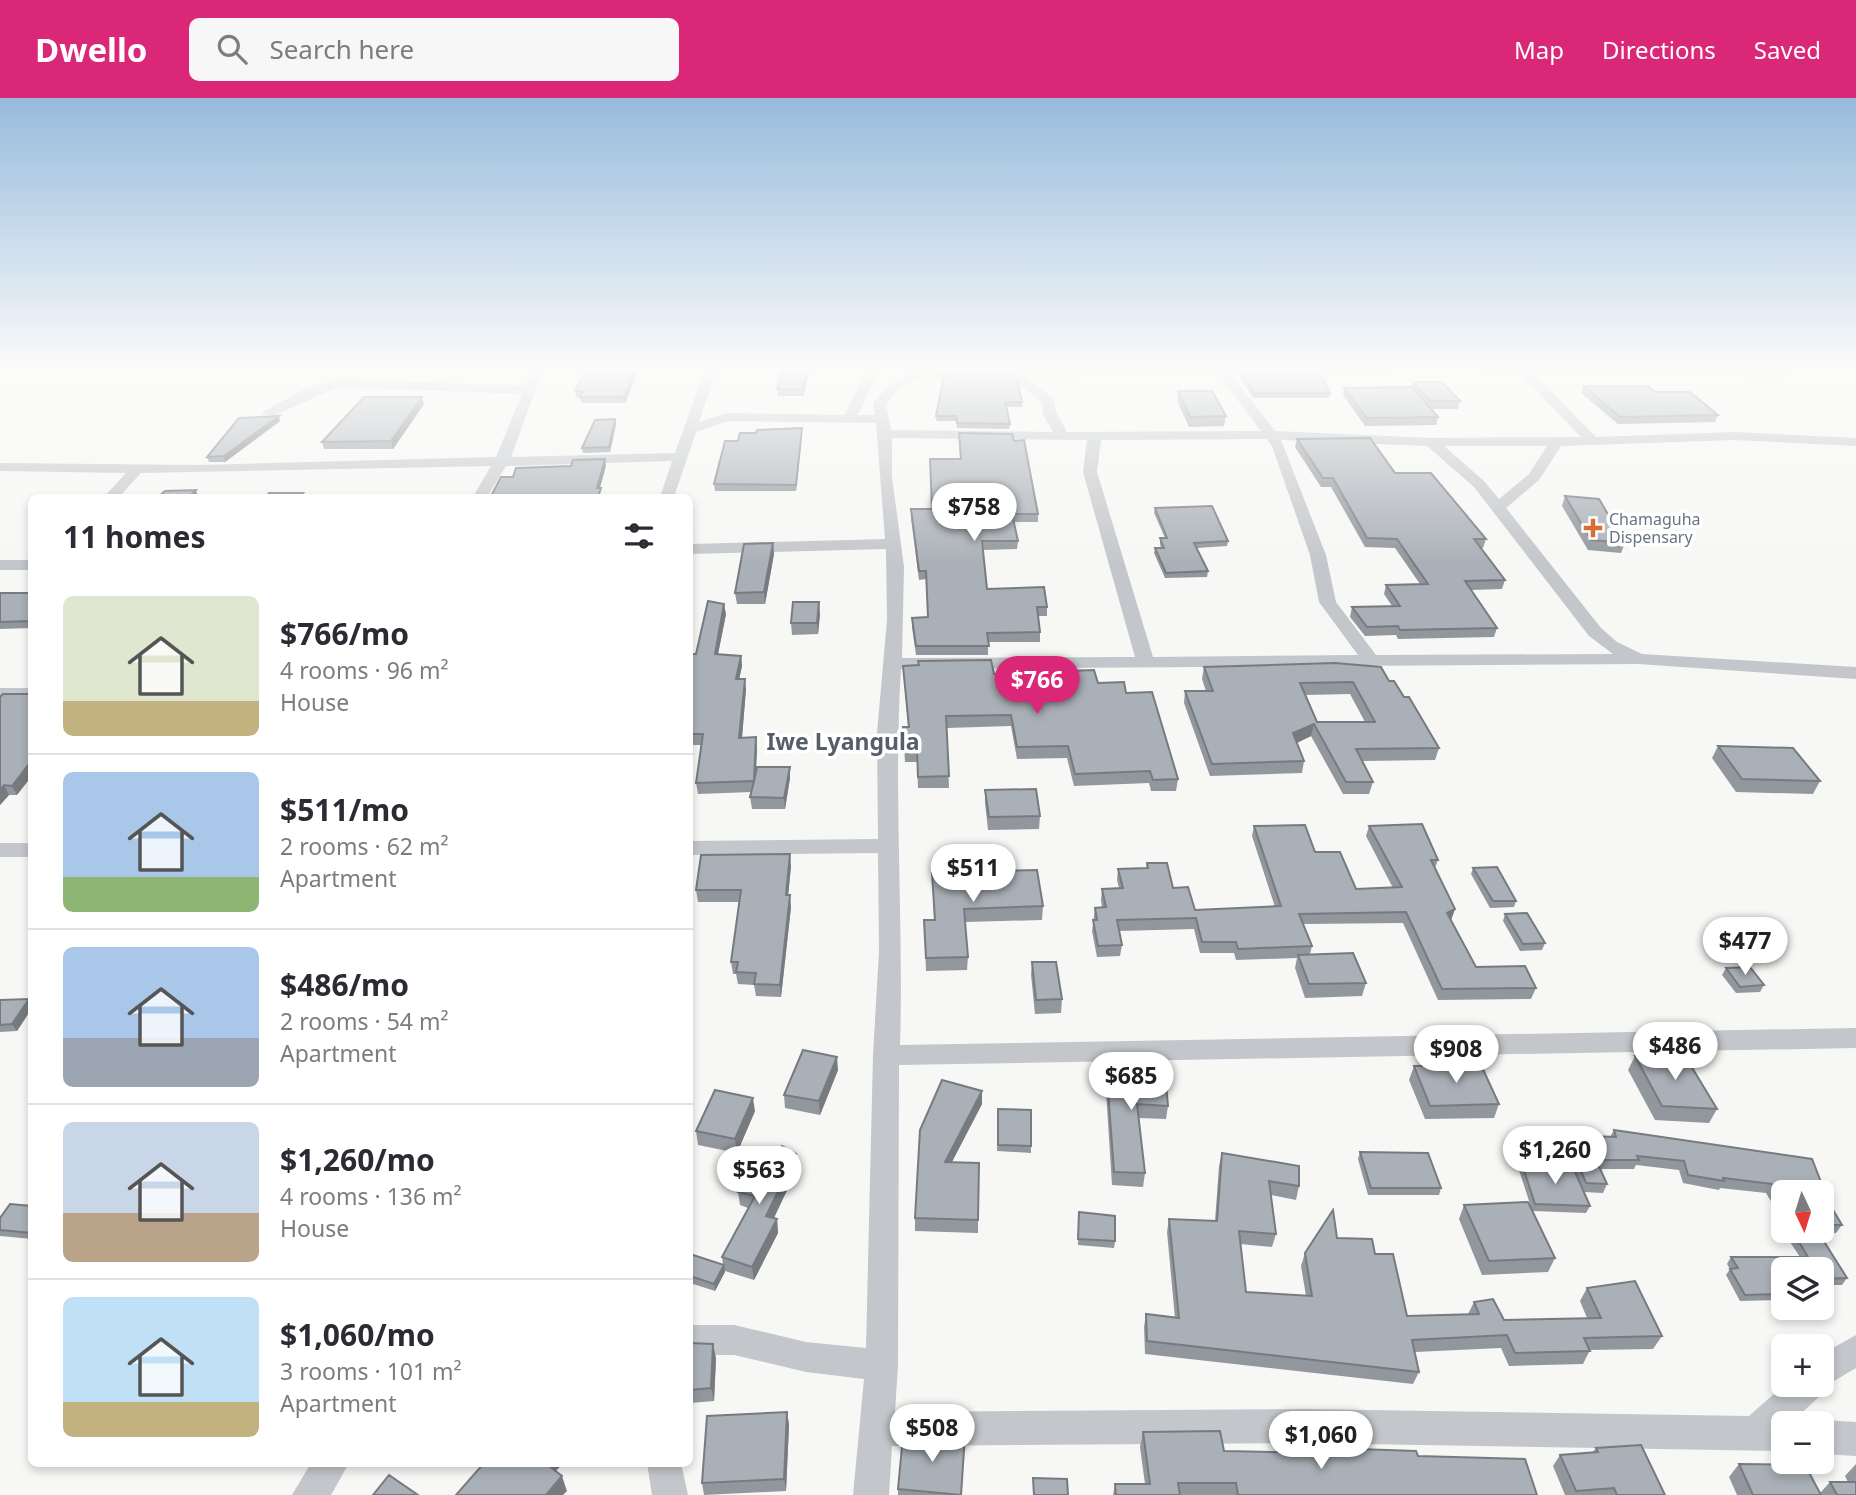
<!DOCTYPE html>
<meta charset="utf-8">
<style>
body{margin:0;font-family:"Noto Sans",sans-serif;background:#f7f7f7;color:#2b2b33;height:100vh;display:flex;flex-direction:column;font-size:26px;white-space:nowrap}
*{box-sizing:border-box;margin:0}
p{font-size:23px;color:#7c7c81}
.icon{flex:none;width:38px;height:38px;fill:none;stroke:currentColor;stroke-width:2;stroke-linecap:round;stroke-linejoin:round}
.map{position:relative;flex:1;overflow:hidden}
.drawer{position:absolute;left:28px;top:396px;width:665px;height:973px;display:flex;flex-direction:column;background:#fff;border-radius:10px;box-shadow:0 4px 10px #0003}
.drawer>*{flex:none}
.needle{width:46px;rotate:176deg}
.fabs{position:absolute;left:1771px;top:1082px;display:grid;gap:14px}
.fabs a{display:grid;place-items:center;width:63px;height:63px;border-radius:10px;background:#fff;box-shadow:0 4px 10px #0003;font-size:35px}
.price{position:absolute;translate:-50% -60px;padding:0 16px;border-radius:24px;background:#fff;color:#222;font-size:23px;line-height:46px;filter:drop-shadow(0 2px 4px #0008)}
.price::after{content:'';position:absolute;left:50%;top:42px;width:21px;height:16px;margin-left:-10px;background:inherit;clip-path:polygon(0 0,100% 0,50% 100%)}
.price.current{background:#db2777;color:#fff}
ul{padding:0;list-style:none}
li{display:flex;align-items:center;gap:21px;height:175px;padding:0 35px}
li+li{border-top:2px solid #e1e1e2}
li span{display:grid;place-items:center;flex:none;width:196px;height:140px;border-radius:10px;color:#555}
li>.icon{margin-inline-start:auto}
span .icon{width:84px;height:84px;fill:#fffc;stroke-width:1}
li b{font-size:30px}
h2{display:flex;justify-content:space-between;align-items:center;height:84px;padding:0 35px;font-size:30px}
header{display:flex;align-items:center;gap:42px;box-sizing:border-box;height:98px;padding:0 35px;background:#db2777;color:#fff}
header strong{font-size:33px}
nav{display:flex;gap:38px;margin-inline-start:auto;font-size:24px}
.search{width:490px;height:63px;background:#f7f7f7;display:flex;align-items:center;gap:18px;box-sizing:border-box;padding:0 24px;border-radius:10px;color:#7c7c81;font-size:26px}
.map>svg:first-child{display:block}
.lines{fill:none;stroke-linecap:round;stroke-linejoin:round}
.street{fill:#c3c6ca;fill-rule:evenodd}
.wall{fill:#92979d;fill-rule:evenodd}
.shaded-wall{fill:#777b80}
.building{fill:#aab0b7;stroke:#777b80;stroke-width:2;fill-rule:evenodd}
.poi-dot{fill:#d86e34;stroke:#fff;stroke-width:2.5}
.labels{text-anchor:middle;stroke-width:7;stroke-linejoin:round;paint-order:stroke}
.far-poi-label{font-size:16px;fill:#687484;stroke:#fff;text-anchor:start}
.quarter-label{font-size:23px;font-weight:bold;fill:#565e69;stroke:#fff}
</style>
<header>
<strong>Dwello</strong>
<div class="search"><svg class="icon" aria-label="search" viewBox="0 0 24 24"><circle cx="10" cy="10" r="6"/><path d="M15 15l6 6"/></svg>Search here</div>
<nav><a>Map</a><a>Directions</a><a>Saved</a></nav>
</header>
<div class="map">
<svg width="1856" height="1397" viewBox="0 0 1856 1397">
<rect width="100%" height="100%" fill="#f7f7f5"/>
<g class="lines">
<path class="street" d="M531 271H543L511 359 675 355 705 271H717L699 324 727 315 845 317 867 271H879L858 317H875L873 305 889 287 906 279 902 271H1401L1395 275 1231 276 1275 333 1431 340 1581 339 1519 275H1480L1474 271 1788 272V278L1784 279 1533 275 1596 339 1734 334 1856 340V348L1734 342 1561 348 1539 382 1506 410 1601 530 1617 544 1642 556 1856 569V581L1638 566 901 571C893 697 904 821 900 947L1856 930V950L899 967 898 1267 895 1314 1303 1311 1749 1318 1785 1286H1822V1256L1856 1237V1270L1824 1289 1821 1297 1793 1323 1795 1325H1783V1353L1303 1345 892 1348 889 1397H853L864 1281 806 1274 734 1257H690V1227H734L806 1244 866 1250 873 957 879 853 878 755 690 757V743L878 741 877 635 887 522 886 451 690 456V446L885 441 876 325 728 323 696 334 674 399H660L672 363 506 368 487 399H473L491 368 141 375 119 399H104L126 375 0 373V365L198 367 496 359 522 296 338 289 273 318 261 315 303 292 337 281 525 288ZM1219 277 1261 333 1067 334 1056 314 1054 301 1025 279ZM1010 279 1043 305 1042 314 1053 334 891 332 886 306 897 293 918 280ZM892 340 1087 342 1083 374 1135 559 902 560 904 469 892 379ZM1267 341 1272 348 1310 457 1319 504 1358 557 1153 559 1097 374 1101 342ZM1281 342 1427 348 1474 389 1589 538 1613 556 1376 557 1336 504 1326 457ZM1444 348H1547L1529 376 1499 401 1484 383Z
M0 462H32V472H0Z
M0 590H32V602H0Z
M0 745H32V759H0Z
M1822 1322 1856 1324V1358L1822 1356V1325H1815Z
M311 1365H349L331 1397H292Z
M647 1365H681L688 1397H652Z"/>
</g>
<path class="wall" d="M639 271 625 305H581L580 299H576L575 293Z
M782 271H810L803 298H778L777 291Z
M1241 274 1330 295 1329 300H1253L1240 279Z
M944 278 1022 304V309H1006L1010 326 1009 331 957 330 956 323H936Z
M1413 284 1460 303 1458 311H1432L1438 319 1436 327 1365 328 1343 297 1344 290 1412 289Z
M1584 288 1655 294 1718 317 1715 324 1618 326 1581 295Z
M1178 293 1226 318 1224 328 1189 329 1177 303Z
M424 306 393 351H324L322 344Z
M615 321 616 326 610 354 583 355 582 350Z
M280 323 225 364H209L207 359Z
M959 335 1014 343 1038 416V424H1014L1018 443 1017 451 983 452 987 491 1047 509V518H1038L1040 534V544H988V557H916L912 529V520L928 519 926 481 919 482 911 420V411H932L960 361Z
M802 336 796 393H715L714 386 738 343Z
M1297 341 1395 375 1486 441 1483 450H1481L1505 482 1502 491 1471 492 1497 530 1494 539 1398 541 1396 537 1365 538 1350 519 1352 509 1392 508 1384 496 1386 487 1420 486 1395 450 1365 449 1331 389H1321L1295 349Z
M1565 398 1625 445 1621 455 1588 452 1562 408Z
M1155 410 1228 443 1227 448 1197 450 1208 473 1207 479 1165 480 1154 455 1155 450H1161L1160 446V440H1165L1154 415Z
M773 445 774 456 765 506H737L735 495Z
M0 495H32V530L0 531Z
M726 516 718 556 741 558 742 568 739 581 746 591 742 640 756 639 757 650 756 671 790 680 785 711H752L750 699 751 694 698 696 696 685 701 647H690V556H696Z
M820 516 818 536 792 537 791 525Z
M918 563 994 576 1098 585 1126 595 1178 681 1176 693H1151L1149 685 1074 688 1067 660 1017 661 1011 628 947 630 949 690H918L917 664H905L903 629H908L903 568 918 567Z
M1204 569 1389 583 1404 599 1439 650 1435 662 1362 663 1373 684 1369 696H1343L1311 638 1297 645 1304 663 1302 675 1210 678 1184 605 1185 593H1206L1202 581ZM1350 596 1365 624H1317L1305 597Z
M0 599 17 697H9L0 707Z
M1718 648 1820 683 1813 696 1736 694 1712 660Z
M985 692 1040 718 1039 731 988 732 985 705Z
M1254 728 1315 754 1356 791 1393 790 1366 738 1369 728 1438 762 1435 770 1455 811 1451 822 1476 869 1536 890 1531 901 1438 902 1403 825 1303 826 1312 848 1310 856 1366 885 1362 898 1305 900 1295 870 1297 860 1236 862 1234 855H1200L1194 831 1119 833 1122 847 1120 858 1097 859 1092 833 1095 810 1102 809 1101 802 1102 791 1119 790 1117 782 1118 771 1146 770 1147 765 1195 812 1275 809 1252 738Z
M791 768 788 797 791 809 781 899 756 898 754 887 738 886 736 876H733L731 864 739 804H698L696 792Z
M1473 770 1516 803 1514 809 1490 810 1471 776Z
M932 775 1043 808 1042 822 965 824 968 859 967 872 926 873 924 822H934Z
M1505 816 1545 845 1542 852 1520 853 1503 823Z
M1032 864 1062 901 1061 915 1035 916 1031 877Z
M1726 870 1764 887 1760 894 1736 895 1722 877Z
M29 901 32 906V910L17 933 0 934V902Z
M1635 958 1717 1011 1709 1025 1655 1022 1628 972Z
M1106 965 1133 974 1168 1008 1166 1021 1138 1020 1145 1075 1143 1089 1112 1087 1105 978Z
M1414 968 1499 1006 1494 1020 1425 1021 1409 982Z
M838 972 820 1017 785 1010 784 997Z
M982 993V1006L952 1064 978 1122V1135L915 1133V1120Z
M998 1011 1031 1048V1055L997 1053Z
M755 1013 737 1055 698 1047 696 1033Z
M1614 1032 1812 1061 1830 1107 1842 1127 1836 1135 1819 1136 1847 1180 1842 1187H1822V1171H1783V1202L1740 1203 1726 1177 1730 1171 1727 1166 1731 1159H1800L1788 1141 1791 1136 1789 1132H1822V1094H1783V1123L1766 1095 1720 1090 1719 1092 1683 1085 1679 1072 1636 1067 1634 1071H1600L1607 1086 1603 1095 1584 1094 1590 1108 1586 1115 1533 1113 1555 1160 1548 1174 1482 1177 1459 1121 1464 1107 1528 1104 1531 1109 1519 1072 1522 1066 1571 1069 1561 1046 1566 1037 1610 1039Z
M1360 1054 1441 1090 1439 1097H1368L1358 1061Z
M1222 1055 1299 1088 1296 1102 1271 1097 1276 1136 1272 1149 1240 1146 1246 1194 1306 1198 1301 1168 1305 1155 1337 1140 1375 1156 1407 1218 1468 1216 1474 1204 1504 1222 1587 1220 1580 1203 1587 1190 1662 1238 1653 1251 1590 1252 1583 1266 1509 1268 1501 1250 1415 1254 1419 1274 1413 1286 1145 1256 1144 1229 1146 1216 1175 1220 1167 1134 1169 1121 1215 1123 1219 1068Z
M798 1069 774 1120 777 1121 778 1135 754 1182 725 1173 715 1193 690 1185V1156L723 1167 722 1159 748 1110 740 1107 738 1094Z
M32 1108V1141L0 1138V1120Z
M1079 1114 1115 1143 1114 1150 1078 1147Z
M690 1245 716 1260 714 1303 690 1305Z
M787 1314 789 1327 786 1393 704 1397 702 1385Z
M1143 1334 1224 1353 1326 1355 1328 1350 1418 1358 1537 1397H1113L1115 1386H1145L1140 1349Z
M1596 1350 1665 1397H1565L1553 1368 1560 1357 1592 1355Z
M1739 1366 1820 1395 1830 1384H1848L1845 1378 1856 1366V1397H1737L1729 1379Z
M898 1391 962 1397H898Z"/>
<path class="shaded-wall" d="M635 271H639L625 305 624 299Z
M808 271H810L803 298 802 291Z
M422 299 424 306 393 351 391 343Z
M279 318 280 323 225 364 224 358Z
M615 321 616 326 610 354 609 349Z
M802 330V336L796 393V387Z
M605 361 606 368 598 397 597 390Z
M196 392 198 399H189Z
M773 445 774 456 765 506 764 494Z
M819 504 820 516 818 536 817 525Z
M724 506 726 516 716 566 715 556Z
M741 558 742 568 737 591 736 581Z
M745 581 746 591 741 651 739 640Z
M1314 626 1311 638 1290 648 1293 635Z
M756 639 757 650 755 694 754 683Z
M32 662V678L17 697 12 688Z
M790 669V680L785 711 784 700Z
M4 687 9 697 0 707V692Z
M790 756 791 768 787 809 786 797Z
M790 797 791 809 781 899 780 887Z
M1455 811 1451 822 1447 815Z
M29 901 32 906V910L17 933 12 926Z
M837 959 838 972 820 1017 819 1003Z
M982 993V1006L945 1077V1064Z
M753 1000 755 1013 737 1055 735 1041Z
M796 1056 798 1069 768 1132 766 1118Z
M777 1121 778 1135 754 1182 752 1169Z
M724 1167 725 1174 715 1193 714 1186Z
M713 1246 716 1260 714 1303 711 1290Z
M787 1314 789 1327 786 1393 784 1381Z
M544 1365H563L550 1380Z
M562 1378 567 1393 563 1397H546Z"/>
<path class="building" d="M586 271H635L624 299H580L583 293H575Z
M782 271H808L802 291H777Z
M1319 273 1330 295H1254L1241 274Z
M1009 277 1018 284 1022 304H1005L1010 326 957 325 956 318H936L944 278Z
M1413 284H1442L1460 303H1430Z
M1584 288H1648L1655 294H1690L1718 317 1620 319Z
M1412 289 1438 319 1367 320 1344 290Z
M1178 293H1212L1226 318 1190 319Z
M364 299H422L391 343 322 344Z
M279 318 224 358 207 359 239 320Z
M615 321 609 349 582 350 595 322Z
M802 330 796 387 714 386 725 343H738L740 335H756L757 332Z
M959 335 1012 336 1014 343 1024 342 1038 416H1012L1018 443H982L987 491 1044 489 1047 509H1037L1040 534 987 535 989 548H916L912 520 928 519 926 473H919L911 411H932L930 361H961Z
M1370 340 1395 375H1431L1486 441H1474L1505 482 1465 483 1497 530 1400 532 1398 528 1367 529 1352 509 1400 508 1386 487 1428 486 1397 441 1367 440 1333 380H1323L1297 341Z
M605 361 597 390H601L598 399H487V398H491L501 379H513L516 370 571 368 573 362Z
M196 392 189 399H158L165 393Z
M269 395H303L299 399H266Z
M1565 398 1599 401 1625 445 1591 442Z
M1212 408 1228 443 1194 445 1208 473 1166 475 1155 450H1164L1160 440H1167L1155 410Z
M773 445 764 494 735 495 744 446Z
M0 495H32V523L0 524Z
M708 503 724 506 715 556 741 558 736 581H745L739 640 756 639 754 683 757 669H790L784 700 750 699 754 683 696 685 703 636H690V556H696Z
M793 504H819L817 525H791Z
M991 562 994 576 1094 572 1098 585 1124 584 1126 595 1152 594 1178 681 1153 682 1150 673 1075 676 1068 648 1017 649 1011 617 946 618 949 678 918 679 917 652H905L903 629H909L903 568 919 567 918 563Z
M1335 565 1381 569 1389 583H1394L1404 599H1409L1439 650 1356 651 1373 684H1346L1314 626 1293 635 1304 663 1212 666 1185 593H1213L1204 569ZM1353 584 1375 624H1317L1300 585Z
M3 596H32V662L12 688 4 687 0 692V599Z
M1718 648 1793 650 1820 683 1742 681Z
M1036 691 1040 718 989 719 985 692Z
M1422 726 1438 762H1431L1455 811 1447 815 1476 869 1525 868 1536 890 1442 891 1406 814 1299 816 1312 848 1238 851 1236 844H1202L1196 820 1117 822 1122 847 1098 848 1093 822H1097L1095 810 1106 809 1102 791 1123 790 1118 771 1148 770 1147 765H1167L1173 790 1188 789 1195 812 1281 808 1254 728 1305 727 1315 754H1340L1356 791 1402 789 1369 728Z
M790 756 786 797H790L780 887 754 886 756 875 736 874 738 864H731L741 792H696L701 757Z
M1497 769 1516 803H1493L1473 770Z
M1037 772 1043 808 964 811 968 859 926 860 924 822H935L932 775Z
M1527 815 1545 845 1523 846 1505 816Z
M1353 855 1366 885 1309 886 1298 857Z
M1032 864H1056L1062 901 1036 902Z
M1750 869 1764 887 1740 889 1726 870Z
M29 901 12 926 0 927V902Z
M803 952 837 959 819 1003 784 997Z
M1635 958H1685L1717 1011 1662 1008Z
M1106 965 1132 966 1133 974 1165 975 1168 1008 1137 1006 1145 1075 1114 1074Z
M1481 967 1499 1006 1430 1008 1414 968Z
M942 982 982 993 945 1064 979 1065 978 1122 915 1120 920 1032Z
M715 992 753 1000 735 1041 696 1033Z
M998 1011 1031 1012V1048L998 1047Z
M1614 1032 1812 1061 1830 1107 1842 1127H1822V1094H1783V1105L1772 1086 1723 1080 1724 1083 1688 1077 1684 1063 1637 1058 1639 1062H1596L1607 1086 1586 1085 1566 1037 1616 1039Z
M782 1048 796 1056 766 1118 777 1121 752 1169 722 1159 755 1098 738 1094 759 1054 776 1058Z
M1360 1054 1428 1055 1441 1090H1371Z
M1222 1055 1299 1068V1088L1269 1083 1276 1136 1239 1133 1246 1194 1312 1198 1305 1155 1333 1112 1337 1140 1372 1141 1375 1156H1393L1407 1218 1479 1216 1474 1204 1493 1201 1504 1222 1601 1220 1587 1190 1635 1183 1662 1238 1584 1240 1590 1253 1515 1255 1507 1237 1412 1242 1419 1274 1147 1243 1146 1216 1179 1220 1169 1121 1217 1123Z
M1522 1066 1573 1069 1590 1108 1535 1106Z
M1528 1104 1555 1160 1489 1163 1464 1107Z
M10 1106 32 1108V1135L0 1132V1120Z
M1079 1114 1115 1118V1143L1078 1141Z
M1793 1134H1818L1847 1180 1822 1181V1171H1783V1196L1745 1197 1730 1171 1738 1170 1731 1159H1808Z
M690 1156 724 1167 714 1186 690 1178Z
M690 1245 713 1246 711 1290 690 1292Z
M787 1314 784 1381 702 1385 707 1318Z
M1220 1333 1224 1353 1329 1355 1328 1350 1416 1353 1418 1358 1525 1361 1537 1397H1238L1236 1385H1178L1180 1397H1116L1115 1386H1150L1143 1334Z
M965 1337 961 1397 898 1391 903 1338Z
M1641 1347 1665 1397H1617L1614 1390 1576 1393 1560 1357 1598 1354 1596 1350Z
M484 1365H545L562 1378 546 1397H456Z
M1739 1366 1805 1367 1821 1397H1753Z
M389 1377 418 1397H373Z
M1033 1380 1067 1381 1068 1397H1034Z
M1830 1384H1856V1397H1837Z"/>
<linearGradient id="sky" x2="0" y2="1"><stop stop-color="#97bbdc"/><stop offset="0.58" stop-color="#fbfbfa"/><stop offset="1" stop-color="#fbfbfa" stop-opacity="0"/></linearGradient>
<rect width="1856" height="467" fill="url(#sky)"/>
<path class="poi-dot" d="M1589.5 419.5h7v7h7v7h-7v7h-7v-7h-7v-7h7z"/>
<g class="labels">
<g class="far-poi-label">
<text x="1609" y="427">Chamaguha<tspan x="1609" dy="18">Dispensary</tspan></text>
</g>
<g class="quarter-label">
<text x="843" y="652">Iwe Lyangula</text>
</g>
</g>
</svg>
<div class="fabs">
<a><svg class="needle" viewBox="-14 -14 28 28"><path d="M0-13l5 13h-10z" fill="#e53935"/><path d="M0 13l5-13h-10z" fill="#7c7c81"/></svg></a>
<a><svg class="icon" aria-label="layers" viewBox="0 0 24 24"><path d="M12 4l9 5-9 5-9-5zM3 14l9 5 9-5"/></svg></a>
<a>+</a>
<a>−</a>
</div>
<b class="price" style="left:974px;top:445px">$758</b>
<b class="price current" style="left:1037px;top:618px">$766</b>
<b class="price" style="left:973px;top:806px">$511</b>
<b class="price" style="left:1745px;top:879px">$477</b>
<b class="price" style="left:1675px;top:984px">$486</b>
<b class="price" style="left:1456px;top:987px">$908</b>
<b class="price" style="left:1131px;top:1014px">$685</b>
<b class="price" style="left:1555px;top:1088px">$1,260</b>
<b class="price" style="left:759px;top:1108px">$563</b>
<b class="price" style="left:932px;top:1366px">$508</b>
<b class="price" style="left:1321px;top:1373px">$1,060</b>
<section class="drawer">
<h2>11 homes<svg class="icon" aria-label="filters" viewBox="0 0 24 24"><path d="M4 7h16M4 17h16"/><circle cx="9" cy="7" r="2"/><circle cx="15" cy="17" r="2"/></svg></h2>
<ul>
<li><span style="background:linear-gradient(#dfe7d0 75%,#c2b280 0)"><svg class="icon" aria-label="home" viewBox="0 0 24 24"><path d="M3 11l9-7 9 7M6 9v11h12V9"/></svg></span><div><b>$766/mo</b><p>4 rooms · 96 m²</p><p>House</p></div></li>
<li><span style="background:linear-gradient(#a9c7e8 75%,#8fb573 0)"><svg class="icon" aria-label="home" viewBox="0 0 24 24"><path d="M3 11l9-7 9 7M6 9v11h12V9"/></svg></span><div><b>$511/mo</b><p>2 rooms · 62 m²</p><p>Apartment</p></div></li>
<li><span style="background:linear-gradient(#a9c7e8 65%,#9aa5b1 0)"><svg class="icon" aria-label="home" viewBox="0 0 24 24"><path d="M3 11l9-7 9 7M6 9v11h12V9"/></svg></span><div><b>$486/mo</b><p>2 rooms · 54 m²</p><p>Apartment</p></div></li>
<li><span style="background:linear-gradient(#c9d6e8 65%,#b9a48a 0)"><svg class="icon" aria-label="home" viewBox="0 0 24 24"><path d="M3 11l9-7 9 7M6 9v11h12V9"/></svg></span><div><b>$1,260/mo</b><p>4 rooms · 136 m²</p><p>House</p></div></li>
<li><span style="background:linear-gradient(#bfe0f5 75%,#c2b280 0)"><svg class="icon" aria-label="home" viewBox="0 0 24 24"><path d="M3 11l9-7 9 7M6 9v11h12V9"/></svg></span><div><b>$1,060/mo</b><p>3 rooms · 101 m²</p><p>Apartment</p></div></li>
</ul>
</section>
</div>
